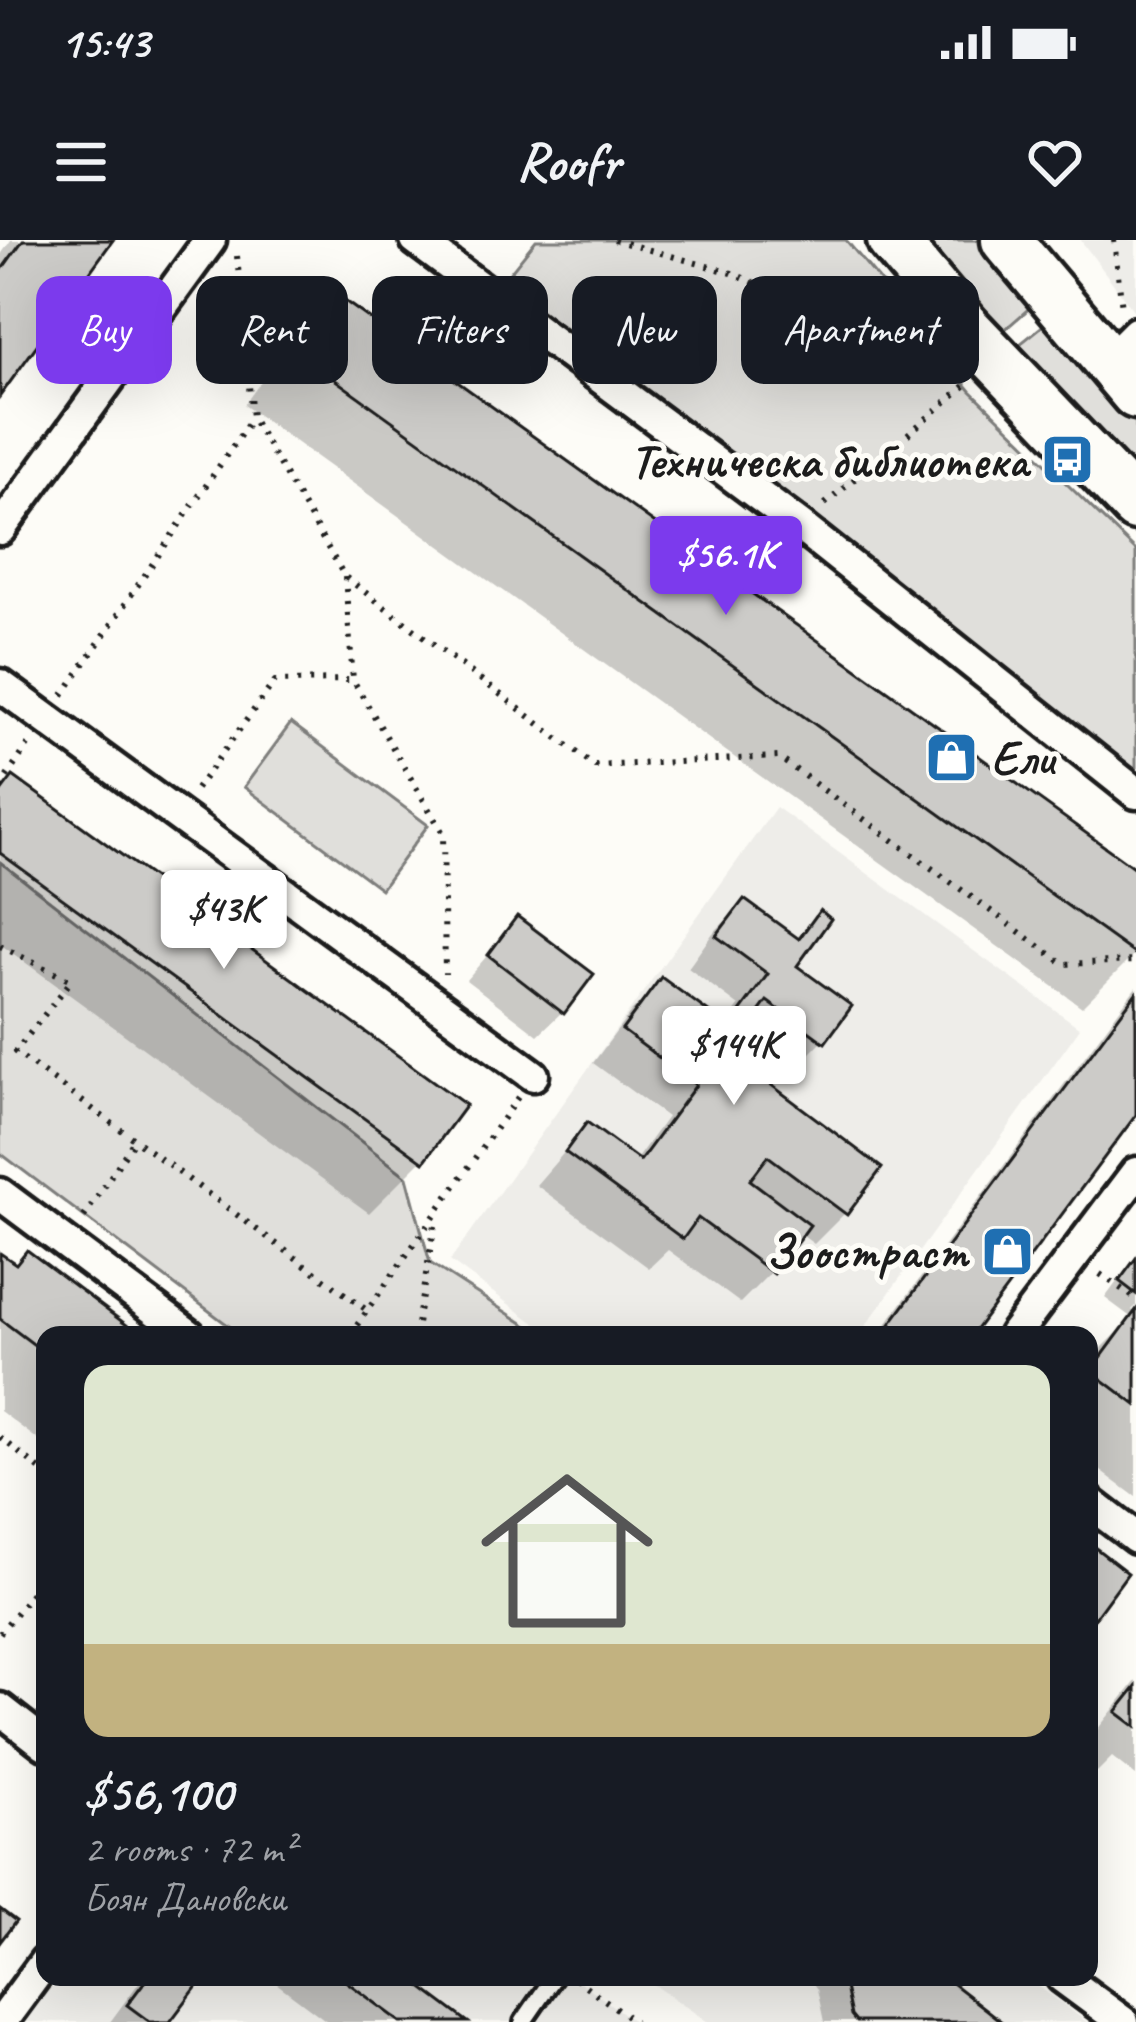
<!DOCTYPE html>
<meta charset="utf-8">
<style>
body{margin:0;font-family:Caveat,sans-serif;background:#20242c;color:#f1f3f6;height:100vh;display:flex;flex-direction:column;font-size:45px;white-space:nowrap}
*{box-sizing:border-box;margin:0}
p{font-size:39px;color:#9ea1a6}
.icon{flex:none;width:66px;height:66px;fill:none;stroke:currentColor;stroke-width:2;stroke-linecap:round;stroke-linejoin:round}
.map{position:relative;flex:1;overflow:hidden}
.sheet{position:absolute;left:36px;top:1086px;width:1062px;height:660px;display:flex;flex-direction:column;background:#171b24;border-radius:24px;box-shadow:0 12px 48px #0002}
.sheet>*{flex:none}
.guide{position:absolute;left:36px;top:36px;width:1065px;height:108px;display:flex;gap:24px}
.price{position:absolute;translate:-50% -102px;padding:0 27px;border-radius:12px;background:#fff;color:#222;font-size:39px;line-height:78px;filter:drop-shadow(0 3px 6px #0008)}
.price::after{content:'';position:absolute;left:50%;top:72px;width:36px;height:27px;margin-left:-18px;background:inherit;clip-path:polygon(0 0,100% 0,50% 100%)}
.price.selected{background:#7c3aed;color:#fff}
ul{padding:0;list-style:none}
li{display:grid;align-content:center;gap:24px;height:636px;padding:0 48px}
li span{display:grid;place-items:center;height:372px;border-radius:24px;color:#555}
li>.icon{margin-inline-start:auto}
span .icon{width:216px;height:216px;fill:#fffc;stroke-width:1}
li b{font-size:51px}
.tag{padding:0 42px;border-radius:24px;background:#171b24;box-shadow:0 12px 48px #0002;font-size:42px;line-height:108px}
.tag.selected{background:#7c3aed;color:#fff}
.status{display:flex;justify-content:space-between;align-items:center;height:84px;padding:0 60px;background:#171b24;direction:ltr}
.status svg{height:33px;fill:currentColor}
header{display:flex;justify-content:space-between;align-items:center;height:156px;padding:0 48px;background:#171b24;font-size:54px;font-weight:600}
.map>svg:first-child{display:block}
.built{fill:#eeede9}
.green{fill:#e0dfdb;stroke:#7e7e7c;stroke-width:3}
.shadow{fill:#0003}
.building{fill:#cccbc8;stroke:#1c1c1c;stroke-width:3}
.lines{fill:none;stroke-linecap:round;stroke-linejoin:round}
.service-casing{stroke:#1c1c1c;stroke-width:24}
.minor-casing{stroke:#1c1c1c;stroke-width:39}
.primary-casing{stroke:#1c1c1c;stroke-width:57}
.path{stroke:#1c1c1c;stroke-width:6;stroke-dasharray:3 9;stroke-linecap:butt}
.service{stroke:#fdfcf7;stroke-width:15}
.minor{stroke:#fdfcf7;stroke-width:30}
.primary{stroke:#fdfcf7;stroke-width:48}
.labels{text-anchor:middle;stroke-width:10;stroke-linejoin:round;paint-order:stroke}
.poi-label{font-size:48px;font-weight:bold;fill:#1c1c1c;stroke:#fdfcf7;text-anchor:end}
</style>
<div class="status"><b>15:43</b><svg viewBox="0 0 49 12"><path d="M0 12V9h3v3zM5 12V6h3v6zM10 12V3h3v9zM15 12V0h3v12zM26 1h20v11H26zM47 4h2v5h-2z"/></svg></div>
<header><svg class="icon" aria-label="menu" viewBox="0 0 24 24"><path d="M4 6h16M4 12h16M4 18h16"/></svg>Roofr<svg class="icon" aria-label="heart" viewBox="0 0 24 24"><path d="M12 20l-8-8c-3-5 5-10 8-4 3-6 11-1 8 4z"/></svg></header>
<div class="map">
<svg width="1136" height="1782" viewBox="0 0 1136 1782">
<rect width="100%" height="100%" fill="#fdfcf7"/>
<filter id="ink" filterUnits="userSpaceOnUse"><feTurbulence type="fractalNoise" baseFrequency=".00833" numOctaves="2"/><feDisplacementMap in="SourceGraphic" scale="24" xChannelSelector="R" yChannelSelector="G"/><feConvolveMatrix kernelMatrix="1 2 1 2 8 2 1 2 1" color-interpolation-filters="sRGB"/></filter>
<g filter="url(#ink)">
<path class="built" d="M1081 0H1136V74L1082 2Z
M776 567 1080 788 859 1095H551L450 1021Z
M45 1737H573L635 1782H1Z
M643 1737H1026L1087 1782H708Z"/>
<path class="green" d="M536 0H846L971 151 1136 311V553L491 56Z
M913 0H993L1041 58 1001 93Z
M1056 75 1136 171V228L1015 108Z
M291 483 428 585 381 649 244 547Z
M0 622 407 937 430 1023 541 1095H241L0 913Z"/>
<path class="shadow" d="M11 0H109L0 150V16Z
M336 58 1136 632 1135 714 1082 767 244 165 283 111Z
M13 540 422 920 369 973 0 704V553Z
M744 663 795 700 820 674 793 726 847 767 822 801 791 832 739 794 725 814 845 973 814 1004 800 994 771 1032 740 1063 668 1010 649 1028 536 945 587 886 635 921 667 877 593 823 631 772 662 741 724 787 739 766 688 728 713 693Z
M518 680 562 772 538 795 466 740Z
M1136 747V869L968 1095H878Z
M0 1016 136 1095H45V1205L0 1171Z
M1136 1016V1066L1132 1070 1136 1073V1257L1089 1222V1121L1132 1078 1105 1058Z
M1136 1441V1536L1112 1517 1097 1532 1089 1526V1500Z
M143 1737H200L167 1782H110Z
M268 1737H403L463 1782H328Z
M808 1737H939L997 1782H824L817 1749Z"/>
<path class="building" d="M23 0H113L0 156V32Z
M335 54 1136 629V715L295 111Z
M13 536 466 865 424 922 0 613V553Z
M744 659 799 699 820 670 831 679 797 726 852 766 825 803 767 761 729 813 882 928 847 975 768 916 750 940 810 985 774 1034 698 978 683 999 565 912 587 882 640 921 696 845 622 790 661 737 729 787 768 734 716 696Z
M517 676 594 734 564 774 488 715Z
M1136 753V875L972 1095H882Z
M27 1010 63 1037 140 1095H45V1113L0 1079V1013L16 1024Z
M1136 1018V1054L1119 1041Z
M1136 1070V1165L1091 1131Z
M1089 1303 1128 1333 1089 1386Z
M1136 1447V1487L1116 1472Z
M0 1669 16 1681 0 1702Z
M148 1737H204L170 1782H150L127 1765Z
M340 1737H408L468 1782H401Z
M843 1737H944L1002 1782H856L851 1776Z"/>
<g class="lines">
<defs>
<path id="service" d="M523 1782 554 1737"/>
<path id="minor" d="M416 0 800 286 1136 553
M1108 121 1136 93
M0 289 210 0
M0 445 533 835
M0 954 189 1095
M1014 1095 1136 933
M1089 1262 1136 1298
M0 1469 45 1504
M1062 1737 1123 1782
M1 1782 45 1722"/>
<path id="primary" d="M892 0 966 88 1136 266
M1006 0 1136 154"/>
</defs>
<use href="#service" class="service-casing"/>
<use href="#minor" class="minor-casing"/>
<use href="#primary" class="primary-casing"/>
<path class="path" d="M614 0 732 33 942 125
M1114 0 1122 68
M237 16 252 178 345 337 595 526 778 517 1064 724 1136 721
M825 264 966 145
M345 337 353 440 443 593 445 734
M63 455 252 178
M0 547 28 505
M196 549 275 441 353 440
M0 706 71 741 15 812 368 1071
M84 977 135 899
M1100 1034 1136 1059
M350 1095 518 857
M415 1095 436 979
M0 1197 45 1234
M0 1393 45 1336
M576 1739 635 1782"/>
<use href="#service" class="service"/>
<use href="#minor" class="minor"/>
<use href="#primary" class="primary"/>
</g>
</g>
<defs>
<symbol id="bus-square" viewBox="-11 -11 22 22"><rect x="-9" y="-9" width="18" height="18" rx="4" fill="#1f6fb2" stroke="#fdfcf7"/><path d="M-5-6H5V4H4V6H2V4H-2V6H-4V4H-5ZM-3.5-4V0h7V-4ZM-3.5 1.2v1.5H-2V1.2ZM2 1.2v1.5H3.5V1.2Z" fill="#fff"/></symbol>
<symbol id="shop-square" viewBox="-11 -11 22 22"><rect x="-9" y="-9" width="18" height="18" rx="4" fill="#1f6fb2" stroke="#fdfcf7"/><path d="M-5-2.5h2.3a2.7 3.5 0 0 1 5.4 0H5L5.5 6h-11ZM-1.5-2.5h3a1.5 2.3 0 0 0-3 0Z" fill="#fff"/></symbol>
</defs>
<g fill-rule="evenodd">
<use href="#bus-square" x="1038" y="190" width="59" height="59"/>
<use href="#shop-square" x="922" y="488" width="59" height="59"/>
<use href="#shop-square" x="978" y="982" width="59" height="59"/>
</g>
<g class="labels">
<g class="poi-label">
<text x="1028" y="237">Техническа библиотека</text>
<text x="991" y="534" text-anchor="start">Ели</text>
<text x="968" y="1028">Зоостраст</text>
</g>
</g>
</svg>
<b class="price selected" style="left:726px;top:378px">$56.1K</b>
<b class="price" style="left:224px;top:732px">$43K</b>
<b class="price" style="left:734px;top:868px">$144K</b>
<div class="guide">
<a class="tag selected">Buy</a>
<a class="tag">Rent</a>
<a class="tag">Filters</a>
<a class="tag">New</a>
<a class="tag">Apartment</a>
</div>
<section class="sheet">
<ul>
<li><span style="background:linear-gradient(#dfe7d0 75%,#c2b280 0)"><svg class="icon" aria-label="home" viewBox="0 0 24 24"><path d="M3 11l9-7 9 7M6 9v11h12V9"/></svg></span><div><b>$56,100</b><p>2 rooms · 72 m²</p><p>Боян Дановски</p></div></li>
</ul>
</section>
</div>
